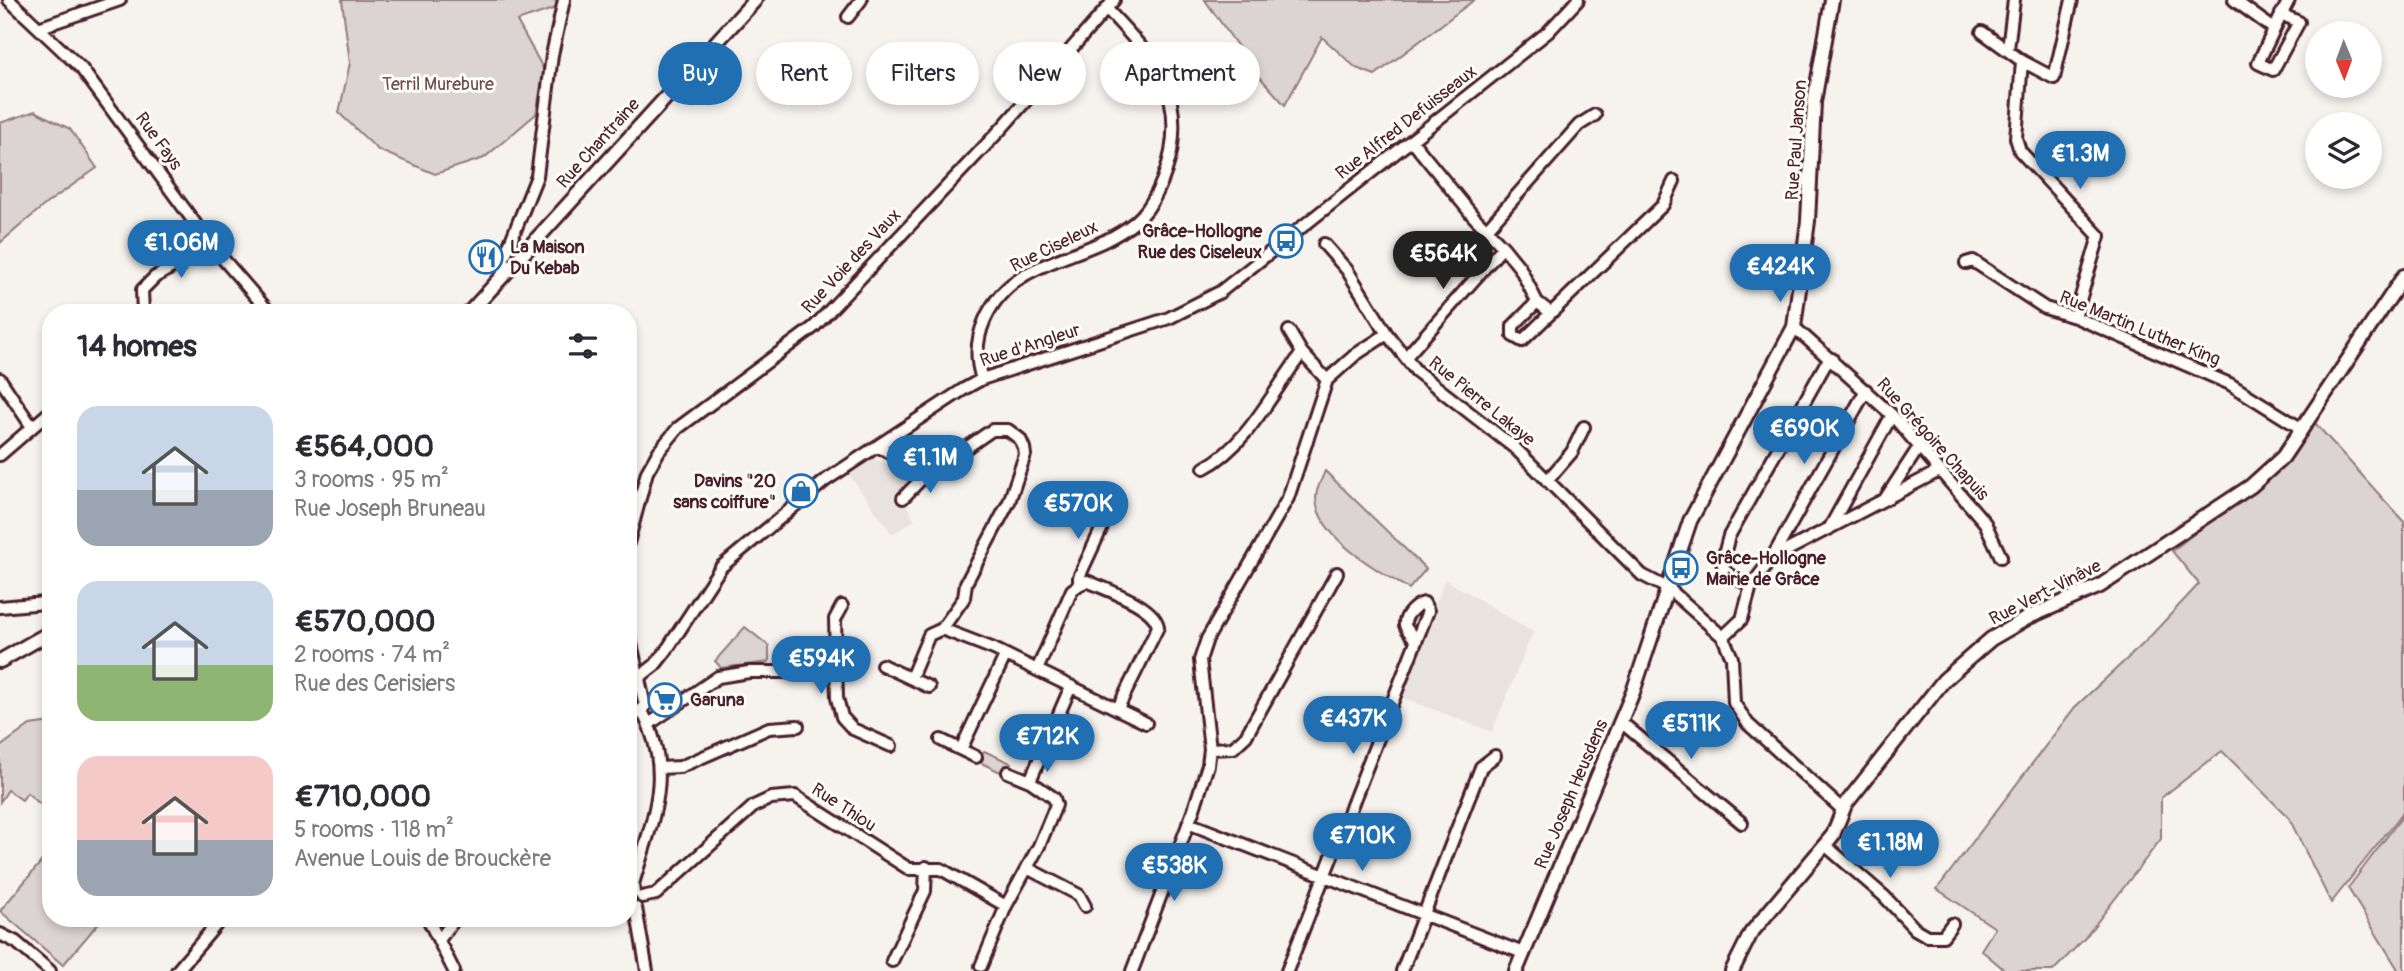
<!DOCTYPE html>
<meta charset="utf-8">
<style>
body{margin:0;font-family:Pangolin,sans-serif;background:#f7f7f7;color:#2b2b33;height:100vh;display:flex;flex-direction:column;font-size:26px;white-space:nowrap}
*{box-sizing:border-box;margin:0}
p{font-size:23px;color:#7c7c81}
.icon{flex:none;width:38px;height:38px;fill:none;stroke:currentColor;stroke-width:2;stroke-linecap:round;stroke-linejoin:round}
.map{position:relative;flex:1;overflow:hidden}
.panel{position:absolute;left:42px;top:304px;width:595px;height:623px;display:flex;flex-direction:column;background:#fff;border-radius:28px;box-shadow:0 4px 10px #0003}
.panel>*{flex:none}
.top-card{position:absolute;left:658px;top:42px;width:665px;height:63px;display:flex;gap:14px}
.needle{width:46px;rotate:179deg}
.buttons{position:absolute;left:2305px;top:21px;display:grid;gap:14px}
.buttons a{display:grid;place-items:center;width:77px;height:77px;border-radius:50%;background:#fff;box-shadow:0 4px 10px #0003;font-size:35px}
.price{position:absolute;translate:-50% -60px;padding:0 16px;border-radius:24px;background:#1f6fb2;color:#fff;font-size:23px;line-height:46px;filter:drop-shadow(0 2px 4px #0008)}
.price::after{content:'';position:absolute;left:50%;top:42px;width:21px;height:16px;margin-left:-10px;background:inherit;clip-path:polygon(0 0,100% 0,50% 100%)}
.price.active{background:#222;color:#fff}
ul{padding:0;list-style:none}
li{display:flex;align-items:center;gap:21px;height:175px;padding:0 35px}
li span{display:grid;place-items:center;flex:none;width:196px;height:140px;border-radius:21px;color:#555}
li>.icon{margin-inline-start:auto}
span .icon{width:84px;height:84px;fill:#fffc;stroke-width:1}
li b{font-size:30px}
h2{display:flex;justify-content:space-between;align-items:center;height:84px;padding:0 35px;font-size:30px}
.chip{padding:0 24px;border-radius:32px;background:#fff;box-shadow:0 4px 10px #0003;font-size:24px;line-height:63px}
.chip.active{background:#1f6fb2;color:#fff}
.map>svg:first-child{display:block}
.built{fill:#e9e3e0}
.green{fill:#dcd4d2;stroke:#937a7e;stroke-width:2}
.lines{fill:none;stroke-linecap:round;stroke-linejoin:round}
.minor-casing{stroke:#4a1f2b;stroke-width:16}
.tertiary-casing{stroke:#4a1f2b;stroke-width:18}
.minor{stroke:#fdfcf7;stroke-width:10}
.tertiary{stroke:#fdfcf7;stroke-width:12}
.labels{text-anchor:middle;stroke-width:6;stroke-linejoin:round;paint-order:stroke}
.park-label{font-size:18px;fill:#6e4c55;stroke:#fdfcf7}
.street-label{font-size:18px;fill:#4a1f2b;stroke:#fdfcf7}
.poi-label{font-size:18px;font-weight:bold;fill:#4a1f2b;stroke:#fdfcf7;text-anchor:start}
</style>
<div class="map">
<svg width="2404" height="971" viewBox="0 0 2404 971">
<rect width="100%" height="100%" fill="#f6f3ef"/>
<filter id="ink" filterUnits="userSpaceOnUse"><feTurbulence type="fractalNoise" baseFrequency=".0143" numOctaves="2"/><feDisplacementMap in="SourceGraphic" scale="14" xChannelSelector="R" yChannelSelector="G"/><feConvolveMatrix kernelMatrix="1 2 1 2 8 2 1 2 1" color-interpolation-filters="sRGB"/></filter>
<g filter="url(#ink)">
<path class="built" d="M873 458 914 476 913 486 901 495 915 520 892 534 848 473Z
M1445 579 1533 632 1492 732 1401 697Z"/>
<path class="green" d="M342 0H557L556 8 517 21 544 70 536 114 484 158 435 174 378 150 339 113 350 63Z
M1205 0H1474L1375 75 1356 68 1322 37 1285 105 1258 75Z
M35 111 70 129 97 168 47 203 0 243V123Z
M2315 423 2404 522V811L2331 903 2289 818 2222 751 2161 798V839L2084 939 2053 971H2006L1981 950 1995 928 1937 889 2075 707 2144 643 2199 584 2172 551 2252 488 2304 430Z
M1325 471 1426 569 1409 589C1379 571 1316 537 1316 497 1316 489 1322 479 1325 471Z
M745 627 769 646V662L721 668 715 661Z
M51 722V813L27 793 22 800 8 790 0 802V747L30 725Z
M984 751 1011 763 1007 775 977 761Z
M2404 814V971H2399L2348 888Z
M51 850V919H102L63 965 0 911Z"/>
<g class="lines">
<defs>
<path id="minor" d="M9 0 81 68 211 245 270 313
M2234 0 2274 29
M2281 14 2299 22 2273 70 2258 63C2268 42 2278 21 2289 0
M848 17 861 0
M41 27 120 0
M1982 32 2022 61 2054 78 2072 0
M2008 49 2014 0
M2022 61 2016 138 2020 151 2099 236 2075 317
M1412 141 1473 216 1503 247 1520 268 1537 302 1513 326V336L1522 341 1551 313 1537 302
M1487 229 1579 125 1595 115
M1324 244 1347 270 1387 334 1416 371 1516 449 1642 575 1669 589 1723 637 1732 658 1734 703 1748 724 1843 810
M1966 263 1973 261 2045 308 2075 317 2230 384 2302 429
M503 274 502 263 537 176 552 55 564 0
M143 313 142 290 155 277 211 245
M1551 313 1663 205 1674 181
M1794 327 1892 415 1985 523 2001 557
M1289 331 1302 353 1327 380
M1406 357 1503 247
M0 379 32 427
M982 379C968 339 989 296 1025 275 1061 254 1102 249 1135 222 1154 207 1166 175 1171 152 1183 84 1150 57 1108 10
M879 447 922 470 933 471 992 430H1008L1020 439 1024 448 1025 455 1009 502 966 583 964 598 942 629 929 635 911 678
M0 455 51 411
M1204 468C1247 446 1273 391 1302 353
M1547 481 1572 452 1584 427
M903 498 929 471
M1885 499 1919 447
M1829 529 1892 415
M628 543 647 472 659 451 678 428 814 327 1002 128 1114 0
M1772 558 1866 390
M1079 585 1087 581C1106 590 1155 605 1158 627L1118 708
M1751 586 1726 573 1722 562 1729 536 1825 365 1832 359
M842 606 835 619 837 698 842 717 853 729 891 746
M0 607 45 603 51 609
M942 629 994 649 1146 723
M628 630 645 706 628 722
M1723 637 1742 619 1751 586 1772 558 1939 471
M882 665 929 687
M1037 670 1072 590 1079 585V577L1104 523 1113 510
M628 686 655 665 666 651 721 567 826 480 964 389 982 379 1169 318 1220 292 1548 32 1578 0
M1621 722 1742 823
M649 724 718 677 749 672H836
M941 740 976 757
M962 747 1005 656
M1210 749 1233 748 1246 736 1337 573
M659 768 680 767 769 728 798 726
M1030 781 1071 686
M1188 823 1523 953
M1825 845 1884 896 1915 929 1927 936H1943L1952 924
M1027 868 1079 895 1085 906
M634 893 633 884C651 821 676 775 642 711
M642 897 656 894 754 806 771 798 795 796 909 869H941L1006 906
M636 908 647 971
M428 919 454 971
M0 934 16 942 50 971
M439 940 455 919
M892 961 925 891 926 867
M981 966 1006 906 1039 846 1056 805 1054 798 1030 781 1008 772
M177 971 221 919
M1132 971 1194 809 1208 765 1210 749 1200 660 1207 639 1288 498 1327 380 1355 355 1387 334
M1287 971 1428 611 1424 603C1416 605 1404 615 1405 625 1406 630 1413 635 1415 640
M1402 971 1481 767 1495 756"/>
<path id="tertiary" d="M469 313 755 0
M0 661 51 632
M1516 971 1633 692 1690 521 1794 327 1808 221 1814 102 1832 0
M1732 971 1751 933 1833 835 1845 805 1944 680 1991 639 2029 617 2100 586 2251 486 2283 457 2404 276"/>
</defs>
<use href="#minor" class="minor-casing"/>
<use href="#tertiary" class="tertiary-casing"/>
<use href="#minor" class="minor"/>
<use href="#tertiary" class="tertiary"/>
</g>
</g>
<defs>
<symbol id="bus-ring" viewBox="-11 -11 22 22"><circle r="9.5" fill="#fdfcf7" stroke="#1f6fb2" stroke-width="1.5"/><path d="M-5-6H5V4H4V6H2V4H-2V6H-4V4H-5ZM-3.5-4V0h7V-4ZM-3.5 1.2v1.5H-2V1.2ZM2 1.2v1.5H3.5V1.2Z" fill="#1f6fb2"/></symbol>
<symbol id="restaurant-ring" viewBox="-11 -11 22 22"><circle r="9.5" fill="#fdfcf7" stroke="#1f6fb2" stroke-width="1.5"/><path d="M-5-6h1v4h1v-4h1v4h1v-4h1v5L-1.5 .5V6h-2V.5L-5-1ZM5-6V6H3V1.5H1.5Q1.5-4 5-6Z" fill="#1f6fb2"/></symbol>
<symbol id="shop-ring" viewBox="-11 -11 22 22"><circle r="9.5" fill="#fdfcf7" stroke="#1f6fb2" stroke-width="1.5"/><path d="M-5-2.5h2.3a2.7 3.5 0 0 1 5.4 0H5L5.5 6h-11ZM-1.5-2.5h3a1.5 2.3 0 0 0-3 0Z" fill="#1f6fb2"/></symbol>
<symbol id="supermarket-ring" viewBox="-11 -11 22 22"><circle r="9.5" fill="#fdfcf7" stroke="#1f6fb2" stroke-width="1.5"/><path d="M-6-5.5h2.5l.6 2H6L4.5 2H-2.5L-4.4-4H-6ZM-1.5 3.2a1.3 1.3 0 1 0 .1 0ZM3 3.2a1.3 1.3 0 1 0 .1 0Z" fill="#1f6fb2"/></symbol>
</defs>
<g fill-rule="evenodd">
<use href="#bus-ring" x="1267" y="222" width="38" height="38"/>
<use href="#restaurant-ring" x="467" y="238" width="38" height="38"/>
<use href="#shop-ring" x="782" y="472" width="38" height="38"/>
<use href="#bus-ring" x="1662" y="549" width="38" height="38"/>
<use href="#supermarket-ring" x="646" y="681" width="38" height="38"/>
</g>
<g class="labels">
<g class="park-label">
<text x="438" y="90">Terril Murebure</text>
</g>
<g class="street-label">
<text transform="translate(1406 122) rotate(-38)" y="6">Rue Alfred Defuisseaux</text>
<text transform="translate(1796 140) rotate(-86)" y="6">Rue Paul Janson</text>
<text transform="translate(159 141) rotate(54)" y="6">Rue Fays</text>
<text transform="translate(598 143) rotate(-48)" y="6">Rue Chantraine</text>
<text transform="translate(1054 246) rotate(-26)" y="6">Rue Ciseleux</text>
<text transform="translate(851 261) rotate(-47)" y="6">Rue Voie des Vaux</text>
<text transform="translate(2140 328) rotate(22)" y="6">Rue Martin Luther King</text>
<text transform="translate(1030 345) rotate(-18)" y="6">Rue d'Angleur</text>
<text transform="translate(1482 401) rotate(39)" y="6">Rue Pierre Lakaye</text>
<text transform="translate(1933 439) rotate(48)" y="6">Rue Grégoire Chapuis</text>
<text transform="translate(2045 592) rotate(-27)" y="6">Rue Vert-Vinâve</text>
<text transform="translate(1571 794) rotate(-67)" y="6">Rue Joseph Heusdens</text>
<text transform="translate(844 807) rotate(33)" y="6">Rue Thiou</text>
</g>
<g class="poi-label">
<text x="1262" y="237" text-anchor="end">Grâce-Hollogne<tspan x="1262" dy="21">Rue des Ciseleux</tspan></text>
<text x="510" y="253">La Maison<tspan x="510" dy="21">Du Kebab</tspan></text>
<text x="776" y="487" text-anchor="end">Davins "20<tspan x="776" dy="21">sans coiffure"</tspan></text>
<text x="1706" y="564">Grâce-Hollogne<tspan x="1706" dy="21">Mairie de Grâce</tspan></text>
<text x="690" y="706">Garuna</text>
</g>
</g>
</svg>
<div class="buttons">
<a><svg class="needle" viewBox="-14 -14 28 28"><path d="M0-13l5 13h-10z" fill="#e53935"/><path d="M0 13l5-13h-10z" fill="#7c7c81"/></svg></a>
<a><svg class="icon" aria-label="layers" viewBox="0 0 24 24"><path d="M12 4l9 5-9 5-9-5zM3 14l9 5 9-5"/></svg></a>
</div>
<b class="price" style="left:2080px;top:191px">€1.3M</b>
<b class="price" style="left:181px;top:280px">€1.06M</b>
<b class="price active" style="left:1443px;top:291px">€564K</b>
<b class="price" style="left:1780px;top:304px">€424K</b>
<b class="price" style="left:1804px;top:466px">€690K</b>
<b class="price" style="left:930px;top:495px">€1.1M</b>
<b class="price" style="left:1078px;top:541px">€570K</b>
<b class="price" style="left:821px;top:696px">€594K</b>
<b class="price" style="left:1353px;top:756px">€437K</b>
<b class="price" style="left:1691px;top:761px">€511K</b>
<b class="price" style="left:1047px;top:774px">€712K</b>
<b class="price" style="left:1362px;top:873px">€710K</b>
<b class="price" style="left:1890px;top:880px">€1.18M</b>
<b class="price" style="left:1174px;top:903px">€538K</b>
<div class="top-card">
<a class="chip active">Buy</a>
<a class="chip">Rent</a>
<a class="chip">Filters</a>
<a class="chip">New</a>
<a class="chip">Apartment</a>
</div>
<section class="panel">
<h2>14 homes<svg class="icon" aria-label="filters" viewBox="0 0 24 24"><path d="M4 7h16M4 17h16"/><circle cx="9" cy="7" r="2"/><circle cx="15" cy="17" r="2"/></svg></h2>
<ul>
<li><span style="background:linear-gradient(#c9d6e8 60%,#9aa5b1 0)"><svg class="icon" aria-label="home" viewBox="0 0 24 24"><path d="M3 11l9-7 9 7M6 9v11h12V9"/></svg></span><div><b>€564,000</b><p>3 rooms · 95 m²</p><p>Rue Joseph Bruneau</p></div></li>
<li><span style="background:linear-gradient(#c9d6e8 60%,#8fb573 0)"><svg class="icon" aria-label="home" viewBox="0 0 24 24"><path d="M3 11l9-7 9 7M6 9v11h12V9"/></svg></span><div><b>€570,000</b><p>2 rooms · 74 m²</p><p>Rue des Cerisiers</p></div></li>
<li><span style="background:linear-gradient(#f6c9c9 60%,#9aa5b1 0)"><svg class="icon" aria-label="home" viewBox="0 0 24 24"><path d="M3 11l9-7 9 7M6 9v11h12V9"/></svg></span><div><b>€710,000</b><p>5 rooms · 118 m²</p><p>Avenue Louis de Brouckère</p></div></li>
</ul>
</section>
</div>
